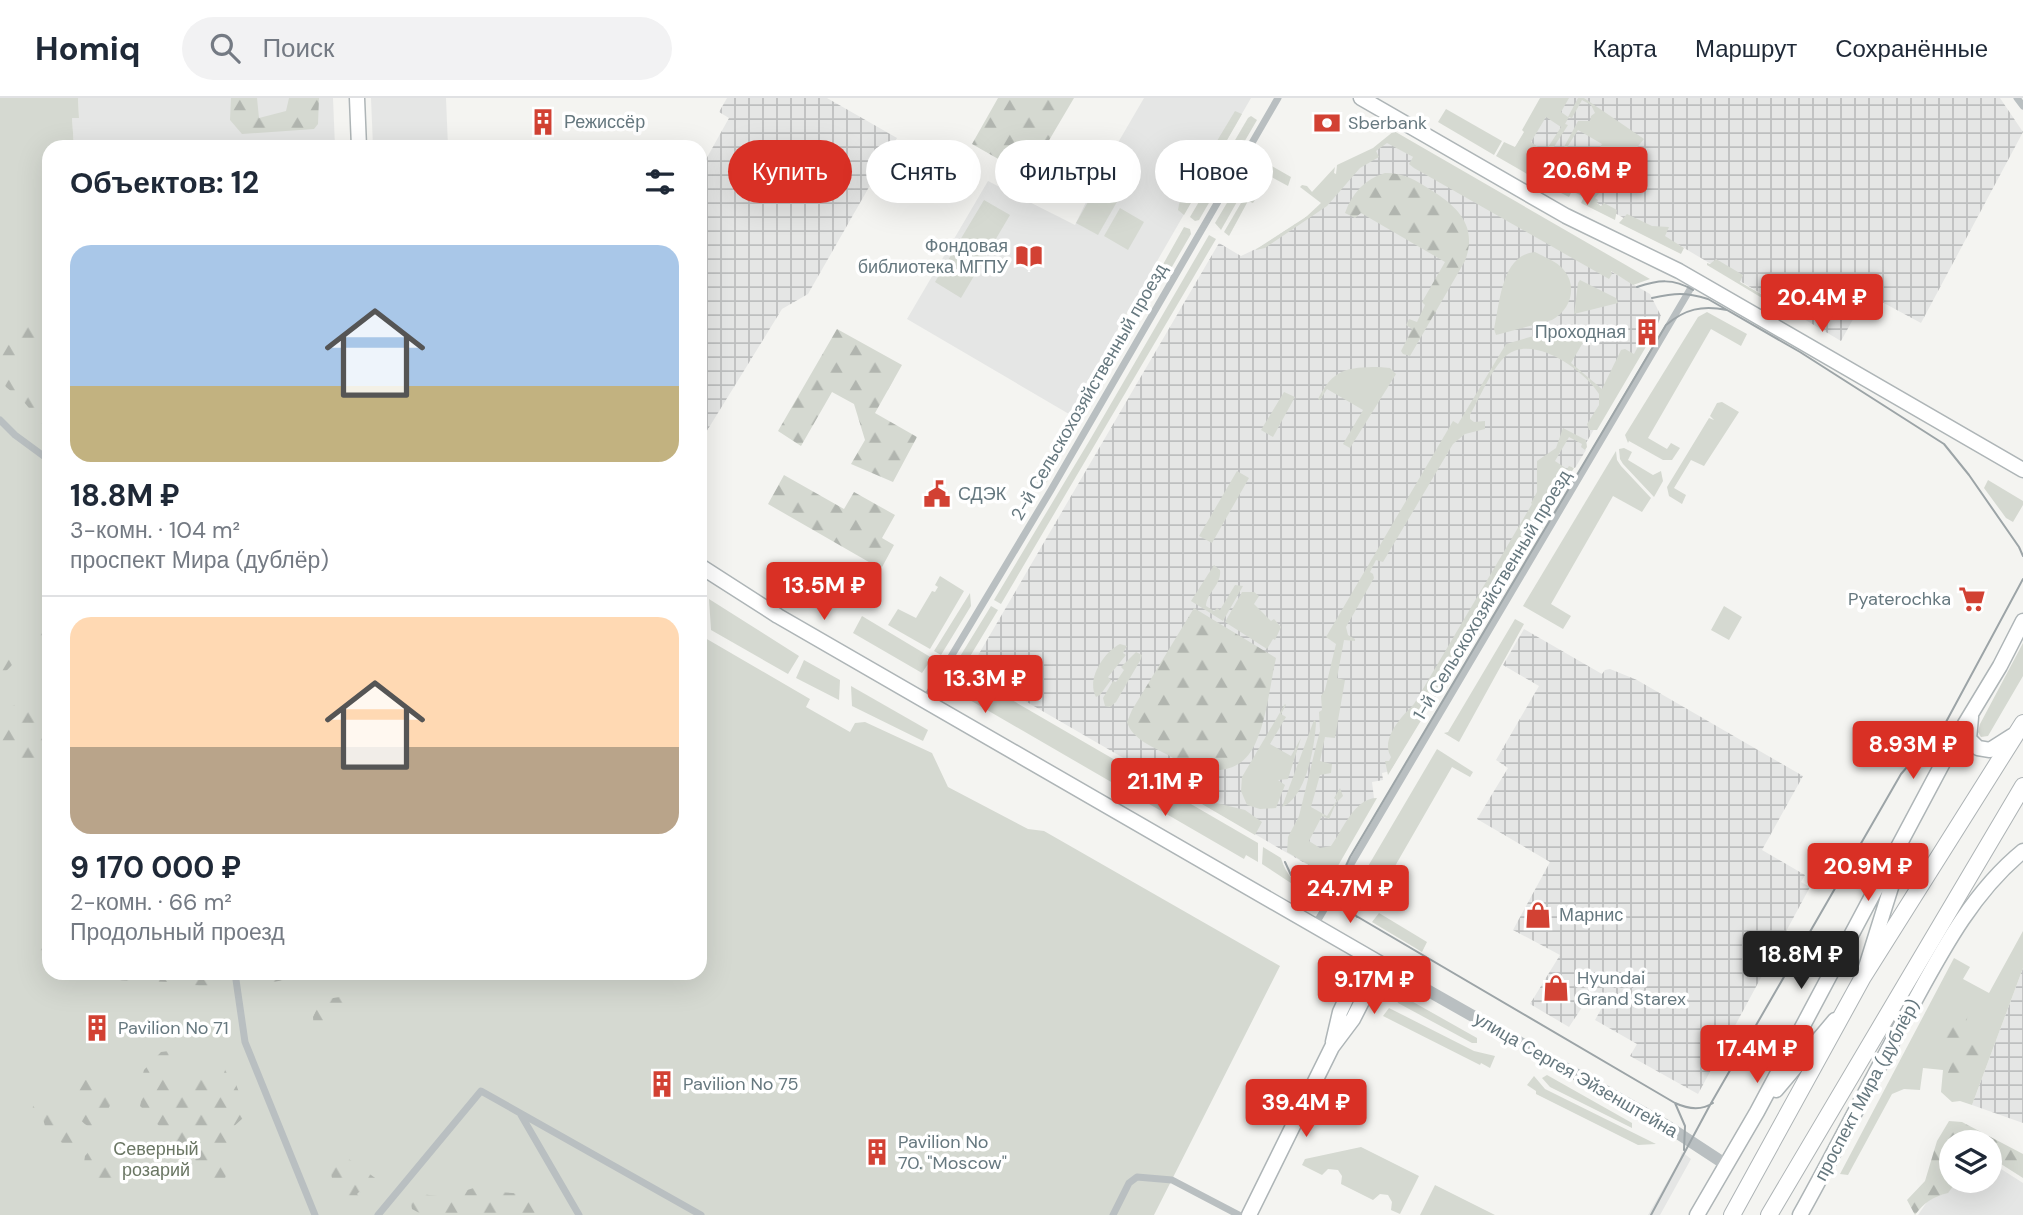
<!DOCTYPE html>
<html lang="ru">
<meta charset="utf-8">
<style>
body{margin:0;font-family:"DM Sans",sans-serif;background:#f2f2f3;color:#1f2937;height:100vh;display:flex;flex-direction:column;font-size:26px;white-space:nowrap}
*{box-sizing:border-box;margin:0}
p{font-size:23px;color:#747a83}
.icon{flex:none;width:38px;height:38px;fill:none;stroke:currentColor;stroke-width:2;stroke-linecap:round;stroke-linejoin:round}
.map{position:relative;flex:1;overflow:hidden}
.sheet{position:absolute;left:42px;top:42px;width:665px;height:840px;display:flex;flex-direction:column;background:#fff;border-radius:21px;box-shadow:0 7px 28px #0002}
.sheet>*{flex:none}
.hud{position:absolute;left:728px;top:42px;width:665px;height:63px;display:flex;gap:14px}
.fabs{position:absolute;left:1939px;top:1032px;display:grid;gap:14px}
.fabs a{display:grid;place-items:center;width:63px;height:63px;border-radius:50%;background:#fff;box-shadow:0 7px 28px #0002;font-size:35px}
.price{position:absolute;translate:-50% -60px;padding:0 16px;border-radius:7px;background:#d93025;color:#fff;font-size:23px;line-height:46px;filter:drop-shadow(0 2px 4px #0008)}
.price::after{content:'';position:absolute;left:50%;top:42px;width:21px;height:16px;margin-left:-10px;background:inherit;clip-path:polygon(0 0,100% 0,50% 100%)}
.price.selected{background:#222;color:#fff}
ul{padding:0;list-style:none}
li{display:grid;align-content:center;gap:14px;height:371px;padding:0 28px}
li+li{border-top:2px solid #e0e1e3}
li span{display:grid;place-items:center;height:217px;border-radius:21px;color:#555}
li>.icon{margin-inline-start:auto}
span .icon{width:126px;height:126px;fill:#fffc;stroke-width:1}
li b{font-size:30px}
h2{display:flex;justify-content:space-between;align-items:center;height:84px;padding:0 28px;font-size:30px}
.chip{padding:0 24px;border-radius:32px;background:#fff;box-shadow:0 7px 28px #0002;font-size:24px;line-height:63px}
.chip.selected{background:#d93025;color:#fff}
header{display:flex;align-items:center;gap:42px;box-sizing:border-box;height:98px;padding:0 35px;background:#fff;border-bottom:2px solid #e0e1e3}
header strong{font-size:33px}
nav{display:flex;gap:38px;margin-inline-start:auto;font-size:24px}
.search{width:490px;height:63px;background:#f2f2f3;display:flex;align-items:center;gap:18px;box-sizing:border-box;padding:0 24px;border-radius:38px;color:#747a83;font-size:26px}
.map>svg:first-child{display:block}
.built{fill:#e5e6e5}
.industrial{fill:url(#industrial-grid)}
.green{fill:#d5d9d1;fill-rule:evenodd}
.forest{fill:url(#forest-firs)}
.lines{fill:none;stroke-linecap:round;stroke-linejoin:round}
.secondary-casing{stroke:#aeb5b7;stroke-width:17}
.primary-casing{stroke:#adb3b5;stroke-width:18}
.minor{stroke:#b9bfc1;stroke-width:7}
.tertiary{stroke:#b9bfc1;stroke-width:12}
.secondary{stroke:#fff;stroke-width:14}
.primary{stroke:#fff;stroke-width:16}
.tram{stroke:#9ca4a7;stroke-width:2}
.labels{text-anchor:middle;stroke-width:7;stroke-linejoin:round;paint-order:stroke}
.poi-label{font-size:18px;fill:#66787f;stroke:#fff;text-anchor:start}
.street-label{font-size:18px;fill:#66787f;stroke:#fff}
.park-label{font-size:18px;fill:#6b7764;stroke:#fff}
</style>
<header>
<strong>Homiq</strong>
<div class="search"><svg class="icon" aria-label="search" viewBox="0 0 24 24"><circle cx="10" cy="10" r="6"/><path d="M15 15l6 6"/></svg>Поиск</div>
<nav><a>Карта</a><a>Маршрут</a><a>Сохранённые</a></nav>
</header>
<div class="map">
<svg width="2023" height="1117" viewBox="0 0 2023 1117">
<defs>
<pattern id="industrial-grid" width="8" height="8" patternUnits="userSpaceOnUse" patternTransform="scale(1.75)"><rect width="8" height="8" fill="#e5e6e5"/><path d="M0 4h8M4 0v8" fill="none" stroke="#bdbfbf"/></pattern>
<pattern id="forest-firs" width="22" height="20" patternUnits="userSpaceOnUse" patternTransform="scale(1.75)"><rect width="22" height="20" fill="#d5d9d1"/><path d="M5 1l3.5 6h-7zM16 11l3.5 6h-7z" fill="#b1b5af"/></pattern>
</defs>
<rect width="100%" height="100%" fill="#f4f4f1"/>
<path class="built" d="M78 0H333L335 49H74L72 20 79 19Z
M371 0H446L448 49H373Z
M1144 0H1251L1069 316 907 221 988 83 1075 127 1098 79Z
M1682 1054 1691 1061 1660 1117H1648L1679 1063Z
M1990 1064 2023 1085V1117H1918L1951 1069V1083H1990Z"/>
<path class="industrial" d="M727 0H827L897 40 808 196 782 211 700 344V72L729 20 719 14Z
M1546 0H2000L2023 34 1921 225 1867 196 1841 243 1679 147 1629 123 1511 56Z
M1387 44 1650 196 1661 218 1654 236 1651 235 1583 350 1586 352 1575 370 1572 369 1390 673 1382 675 1383 682 1372 684 1374 700 1327 778 970 571 1219 145 1241 158 1262 148 1326 106 1348 73Z
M1524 531 1602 576 1605 572 1610 571 1637 582 1803 678 1762 752 1805 777 1801 784 1810 789 1698 996 1630 958 1637 946 1595 922 1604 906 1590 897 1569 929 1530 906 1560 857 1513 832 1550 764 1477 721 1508 670 1496 662 1539 588 1503 567Z
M2023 870V1025L1972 1007Z"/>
<path class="green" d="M0 0H78L79 20H72L74 49H49V875H700V537L810 601 806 609 850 634 855 625 865 624 932 655 948 689 1028 731 1044 733 1280 868 1154 1117H0Z
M1540 0H1569L1561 14 1568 19 1578 0H1584L1644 41 1595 100 1598 102 1597 105 1601 108 1604 105 1617 112 1615 122 1581 105 1584 99 1572 93 1569 99 1541 85 1560 53 1564 54 1560 62 1584 76 1602 46 1578 32 1566 51 1564 49 1578 23H1590L1591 18 1595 15 1591 7 1582 2 1572 20 1569 19 1565 26 1568 27 1534 80 1496 58 1504 44 1515 49 1524 34 1522 32ZM1546 19 1561 29 1545 54 1531 44Z
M1446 11 1502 43 1494 57 1438 24Z
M1235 13 1242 16 1184 117 1178 112 1179 106Z
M1251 18 1257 22 1199 122 1195 123 1190 119 1248 20Z
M1394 33 1650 181 1633 187 1611 173 1612 176 1609 181 1414 70 1409 66 1413 59 1387 45 1376 53 1379 59 1360 70 1327 108 1265 150 1255 152 1306 119 1321 105 1300 89 1302 87 1307 88 1312 94 1335 69 1334 75 1336 76 1337 67 1373 50Z
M1258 61 1255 72 1221 132 1215 125 1252 63Z
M1265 64 1291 79 1288 88 1264 75 1251 97 1256 100 1253 105 1248 103 1229 138 1224 134Z
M1100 83 1122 95 1098 137 1076 125Z
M984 102 1010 117 961 200 935 184Z
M1120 110 1144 124 1128 152 1104 138Z
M1627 116 1652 128 1669 129 1665 138 1684 150 1681 156 1619 125Z
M1184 129 1190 131 1191 136 1162 186 1155 188 1152 186Z
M1209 137 1216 141 1001 506 994 502 1091 340Z
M1535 154C1544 159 1556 163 1563 171 1578 188 1571 212 1552 222L1496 237 1494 231C1500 206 1501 157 1535 154Z
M1716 161 1743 177 1740 184 1799 218 1797 221 1707 167V165L1710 166Z
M1580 182 1616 200 1618 205 1574 216 1578 185Z
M1707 214 1747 236 1741 248 1711 231 1648 340 1667 351 1671 345 1680 350 1672 362H1663L1629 343 1628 345 1625 337 1698 219Z
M1585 228 1588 236 1571 265 1602 291 1621 252 1625 251 1634 256 1641 243 1647 247 1597 332H1589L1587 326 1599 307V296C1585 273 1534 236 1507 257 1493 268 1479 301 1470 317V321L1474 324 1485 323V331L1465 336 1453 346 1383 464 1376 462 1370 474 1373 476 1374 480 1346 529 1348 537 1355 541V543L1344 542 1337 580 1345 582 1335 640 1325 639 1320 663 1332 666 1331 675 1320 677 1311 709 1327 718 1337 702 1334 700 1340 690 1343 698 1336 705 1329 721 1322 718 1309 743 1320 750 1331 748C1343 732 1354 700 1377 700L1331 780 1287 754 1288 739 1299 718 1317 644 1320 633 1319 614 1322 612 1321 598 1325 592 1336 546 1326 539 1453 323 1458 326 1506 246 1537 237Z
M1379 269 1390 270 1396 276 1350 350 1343 346 1363 312 1327 291 1320 302 1318 301C1333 271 1347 269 1379 269Z
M1284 294 1295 299 1273 339 1261 332Z
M1722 304 1739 314 1704 368 1691 362 1674 390 1686 397 1682 406 1669 398 1667 389 1709 320 1714 322 1710 318 1717 305Z
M1563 330 1586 342 1587 349 1585 352 1581 349 1582 346 1569 339 1555 363 1567 371 1569 368 1574 370 1388 677 1385 663H1389L1391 659C1380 641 1402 618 1414 606L1532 406 1531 405 1537 394V363L1556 350Z
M1068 333 1072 337 1071 341 1044 389 1034 390Z
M1624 350 1632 354 1628 362 1653 377 1661 373 1663 383 1654 399 1623 366 1620 361 1619 351Z
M1616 353 1617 362 1621 368 1651 400 1642 414 1613 398 1551 506 1571 518 1563 531 1523 508Z
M1237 373 1249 380 1212 445 1199 438Z
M1988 382 2023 403V407L2013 424 2006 420 1984 390Z
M1214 467 1220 472C1222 486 1206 496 1206 508L1214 513 1217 510 1220 512 1235 487 1243 488 1223 523 1191 503Z
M940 478 964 493 930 551 888 527 898 511 916 520 932 493 935 494 938 489 935 487Z
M1242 494H1254L1259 498 1254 506 1271 523 1274 521 1281 529 1275 542 1273 541 1267 551 1225 524Z
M970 495 971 508 941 557 934 553Z
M709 501 799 558 788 576 711 532Z
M991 508 998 512 963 570 956 565Z
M1724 508 1742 519 1729 542 1711 532Z
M862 518 932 560 922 575 853 535Z
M1515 521 1524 526 1459 644 1444 635 1448 634Z
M2023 545V578L1988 638 1981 639 1978 634 1980 626Z
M1120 546 1127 548 1123 555 1126 557 1108 579 1111 582 1100 597 1096 599C1086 581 1104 554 1120 546Z
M1136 554 1142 557 1141 561 1116 604 1110 609 1105 608 1103 600 1113 583 1116 584 1124 572 1121 569Z
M804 562 840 582 839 602 796 580Z
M967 576 1258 745V764L1246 757 1244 761 956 594Z
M851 588 928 632 923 643 852 608Z
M1285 606 1286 607 1281 616 1286 619 1270 646 1291 658 1301 640 1288 681 1278 682 1285 687 1276 710 1260 711 1247 707 1241 693 1242 679Z
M1314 622 1316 624C1315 648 1306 700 1282 709Z
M1437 651 1473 674 1470 679 1452 669 1387 782 1399 790 1385 812 1368 801 1371 795 1357 787Z
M1181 687 1216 705 1245 712 1262 724 1255 737 1178 692Z
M1263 749 1281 760C1286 778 1297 787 1314 796L1312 799 1262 766Z
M1379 815 1427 844 1422 854 1372 824Z
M2023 833V870L1972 1007 1960 1003 1952 1004 1941 994 1943 972 1923 970 1920 992 1904 991 1892 996 1848 1077 1840 1076 1954 860 1970 869 1963 881 1989 895Z
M1399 896 1477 940V945H1472L1398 905 1396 901Z
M1389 910 1474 953 1495 958 1490 970 1481 965 1480 967 1383 918Z
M1547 977 1632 1025V1030L1550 989 1542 980Z
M1534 978 1545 991 1656 1046 1638 1047 1536 996V993L1527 987Z
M1361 1049 1419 1078 1400 1116 1391 1112 1392 1104 1388 1097 1380 1096 1373 1102 1341 1086 1342 1078 1338 1072 1328 1071 1322 1077 1302 1067 1305 1061Z
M1435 1087 1495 1117H1420Z"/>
<path class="forest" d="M231 0H257L259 20 286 13 289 0H319L318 26 314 31 242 36 230 22Z
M998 0H1074L1028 78 972 46Z
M1385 75C1404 75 1416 82 1431 92 1458 109 1478 128 1465 163L1410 258 1403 256 1401 253 1412 231 1406 227 1409 221 1417 224 1425 207 1422 204 1445 164 1361 115 1355 120 1345 115C1352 95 1365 81 1385 75Z
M38 211 41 234 49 251 45 252 30 243 13 260C12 278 35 298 49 307V331L42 326 24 304 6 289 0 279V257L14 237 24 230Z
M837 231 902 267 875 315 917 339 893 384 851 366 865 342 854 306 832 294 801 348 778 333Z
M784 377 844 411 854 394 895 417 882 440 894 447 881 471 768 406Z
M1194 510 1276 560C1270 587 1267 619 1256 644 1239 684 1197 675 1168 657 1153 649 1132 641 1127 624L1132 612Z
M40 519 49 522V568L28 539V533Z
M3 541 19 545C20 559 15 565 5 574H0V542Z
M17 606 49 609 47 630 49 632V659L0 666V613Z
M49 836V875H213V888L207 889 170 884 54 880C42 873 39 855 35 843Z
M263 875H379L365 879H299L268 885Z
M353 897H359L362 901 359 906 346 907 336 905C324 911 329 923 326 935L318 938 314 933 313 919 320 902Z
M1959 905 1968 910 1965 944 1969 946 1979 944 1984 948 1985 955 1979 963 1968 967 1966 985 1958 995 1950 993 1945 983 1953 961 1951 955H1947C1942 947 1942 922 1949 913 1951 910 1955 908 1959 905Z
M169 953 168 968 174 975C173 985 179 1000 189 1002 197 992 194 984 201 977H207L214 982 224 975 228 964 235 967 234 981 246 1013 243 1020 231 1031C233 1035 236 1038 237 1042 238 1053 226 1075 223 1087L220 1088C207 1084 198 1068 192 1056 178 1051 153 1020 140 1008L144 990 141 982 144 972 161 954Z
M79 981 109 985C110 989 113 993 113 997 113 1008 99 1026 89 1029 75 1021 70 1006 71 989Z
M38 1005 43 1006 48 1015 56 1019 59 1027 68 1030 78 1042V1052L72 1054 66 1052 64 1046 56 1041 54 1033 45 1028 43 1021C36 1020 32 1014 33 1008Z
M1949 1023 1962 1024 2023 1056V1080L1990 1059V1045H1951V1083H1957L1948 1095C1932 1099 1924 1105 1915 1117L1907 1102 1925 1083 1937 1043Z
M91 1051 97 1052 111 1065 110 1073 113 1081 111 1084 90 1079 83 1071 85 1058Z
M333 1053 339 1054 378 1082 376 1089 364 1095 359 1094 357 1096 362 1102 363 1110 358 1115 351 1116C337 1106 328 1072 329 1056Z
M480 1088 497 1094 529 1096 534 1100 538 1117H423L412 1111 410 1100 413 1095 445 1099Z"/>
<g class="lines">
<defs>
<path id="secondary" d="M357 0 359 49
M1361 0 1566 118 1679 173 2023 372
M700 468 778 518 1381 866 1353 921 1332 949 1249 1117
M1971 619 1969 641 1978 650 1990 652 2012 638
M1866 869 1893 783 1899 757
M1333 944 1340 914 1366 858
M1776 992 1835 922
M1697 1117 1757 1014 1954 644 2000 568 2023 523
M1800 1117C1839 1047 1875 974 1914 904 1944 849 1974 793 2023 753"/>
<path id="primary" d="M1732 1117 1863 879 2023 625
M1769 1117 2023 688"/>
</defs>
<use href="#secondary" class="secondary-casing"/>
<use href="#primary" class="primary-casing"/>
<path class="minor" d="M2017 0 2023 8
M0 322 15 337 49 362
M925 602 1051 392 1278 0
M1315 827 1695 183
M235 875 245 944 315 1117
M521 1017 579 1117
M378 1117 481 993 701 1117
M1113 1117 1129 1085 1137 1079 1172 1082 1239 1117"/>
<path class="tertiary" d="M1381 866 1667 1028 1725 1066"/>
<use href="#secondary" class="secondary"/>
<use href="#primary" class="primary"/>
<path class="tram" d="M1637 189C1658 182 1673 180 1693 192
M1652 200C1675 195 1685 194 1708 201L1800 254 1944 346 1969 377 2019 449 2023 458
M1285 764 1291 777 1300 785 1675 1005C1688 1011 1701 1013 1713 1005
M1357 819C1341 799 1338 782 1350 759L1666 227C1685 211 1702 207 1727 212
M1675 1005 1685 1028 1684 1052
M1651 1117 1710 1007 1901 676 1946 624 2023 481"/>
</g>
<defs>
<symbol id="building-bare" viewBox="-9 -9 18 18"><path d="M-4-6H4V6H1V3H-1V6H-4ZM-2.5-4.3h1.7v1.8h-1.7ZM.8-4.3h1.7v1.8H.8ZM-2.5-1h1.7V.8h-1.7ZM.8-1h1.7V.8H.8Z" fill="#d24133" stroke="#fff" stroke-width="2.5" paint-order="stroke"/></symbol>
<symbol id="bank-bare" viewBox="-9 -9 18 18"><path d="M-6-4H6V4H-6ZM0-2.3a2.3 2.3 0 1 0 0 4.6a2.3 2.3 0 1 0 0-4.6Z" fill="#d24133" stroke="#fff" stroke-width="2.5" paint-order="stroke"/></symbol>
<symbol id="library-bare" viewBox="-9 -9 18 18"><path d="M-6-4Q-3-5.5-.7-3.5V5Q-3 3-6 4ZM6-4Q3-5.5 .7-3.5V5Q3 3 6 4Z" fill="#d24133" stroke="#fff" stroke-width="2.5" paint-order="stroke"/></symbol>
<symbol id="civic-bare" viewBox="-9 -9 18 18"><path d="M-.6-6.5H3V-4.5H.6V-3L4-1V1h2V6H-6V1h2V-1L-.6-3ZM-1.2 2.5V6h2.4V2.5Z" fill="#d24133" stroke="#fff" stroke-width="2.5" paint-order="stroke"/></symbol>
<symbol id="supermarket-bare" viewBox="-9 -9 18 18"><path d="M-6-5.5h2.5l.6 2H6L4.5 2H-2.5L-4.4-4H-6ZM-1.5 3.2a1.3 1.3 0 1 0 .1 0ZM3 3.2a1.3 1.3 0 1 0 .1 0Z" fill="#d24133" stroke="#fff" stroke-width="2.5" paint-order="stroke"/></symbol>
<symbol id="shop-bare" viewBox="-9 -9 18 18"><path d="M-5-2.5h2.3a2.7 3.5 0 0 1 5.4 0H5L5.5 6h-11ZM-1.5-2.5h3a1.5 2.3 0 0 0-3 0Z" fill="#d24133" stroke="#fff" stroke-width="2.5" paint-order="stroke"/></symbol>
</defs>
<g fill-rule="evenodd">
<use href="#building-bare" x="524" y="5" width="38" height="38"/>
<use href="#bank-bare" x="1308" y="6" width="38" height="38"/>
<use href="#library-bare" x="1010" y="139" width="38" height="38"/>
<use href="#building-bare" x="1628" y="215" width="38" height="38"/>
<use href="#civic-bare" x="918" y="377" width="38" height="38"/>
<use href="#supermarket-bare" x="1953" y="482" width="38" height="38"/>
<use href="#shop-bare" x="1519" y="798" width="38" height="38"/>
<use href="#shop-bare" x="1537" y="871" width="38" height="38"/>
<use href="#building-bare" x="78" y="911" width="38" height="38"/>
<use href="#building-bare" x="643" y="967" width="38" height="38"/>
<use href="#building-bare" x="858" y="1035" width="38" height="38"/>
</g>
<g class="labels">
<g class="poi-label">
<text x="564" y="30">Режиссёр</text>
<text x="1348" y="31">Sberbank</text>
<text x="1008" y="154" text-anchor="end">Фондовая<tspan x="1008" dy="21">библиотека МГПУ</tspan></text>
<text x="1626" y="240" text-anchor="end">Проходная</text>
<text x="958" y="402">СДЭК</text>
<text x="1951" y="507" text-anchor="end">Pyaterochka</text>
<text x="1559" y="823">Марнис</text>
<text x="1577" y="886">Hyundai<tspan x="1577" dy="21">Grand Starex</tspan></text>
<text x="118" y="936">Pavilion No 71</text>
<text x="683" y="992">Pavilion No 75</text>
<text x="898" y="1050">Pavilion No<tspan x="898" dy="21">70. "Moscow"</tspan></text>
</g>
<g class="street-label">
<text transform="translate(1089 294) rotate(-60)" y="6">2-й Сельскохозяйственный проезд</text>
<text transform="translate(1492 497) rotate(-59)" y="6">1-й Сельскохозяйственный проезд</text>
<text transform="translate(1576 977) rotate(30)" y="6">улица Сергея Эйзенштейна</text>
<text transform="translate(1867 992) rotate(-62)" y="6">проспект Мира (дублёр)</text>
</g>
<g class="park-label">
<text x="156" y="1057">Северный<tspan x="156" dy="21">розарий</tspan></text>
</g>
</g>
</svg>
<div class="fabs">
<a><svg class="icon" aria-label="layers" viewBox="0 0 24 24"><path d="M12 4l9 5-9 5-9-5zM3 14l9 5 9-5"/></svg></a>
</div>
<b class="price" style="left:1587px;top:109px">20.6M ₽</b>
<b class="price" style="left:1822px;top:236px">20.4M ₽</b>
<b class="price" style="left:824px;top:524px">13.5M ₽</b>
<b class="price" style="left:985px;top:617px">13.3M ₽</b>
<b class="price" style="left:1913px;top:683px">8.93M ₽</b>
<b class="price" style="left:1165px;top:720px">21.1M ₽</b>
<b class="price" style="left:1868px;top:805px">20.9M ₽</b>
<b class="price" style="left:1350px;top:827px">24.7M ₽</b>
<b class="price selected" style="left:1801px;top:893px">18.8M ₽</b>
<b class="price" style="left:1374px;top:918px">9.17M ₽</b>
<b class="price" style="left:1757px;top:987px">17.4M ₽</b>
<b class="price" style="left:1306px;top:1041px">39.4M ₽</b>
<div class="hud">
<a class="chip selected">Купить</a>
<a class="chip">Снять</a>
<a class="chip">Фильтры</a>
<a class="chip">Новое</a>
</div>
<section class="sheet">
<h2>Объектов: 12<svg class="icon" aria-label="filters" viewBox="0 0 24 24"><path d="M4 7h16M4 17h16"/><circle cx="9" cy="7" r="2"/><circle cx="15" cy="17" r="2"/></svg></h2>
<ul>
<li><span style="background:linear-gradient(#a9c7e8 65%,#c2b280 0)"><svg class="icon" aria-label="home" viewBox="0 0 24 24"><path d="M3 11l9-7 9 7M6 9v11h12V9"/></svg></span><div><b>18.8M ₽</b><p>3-комн. · 104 m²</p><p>проспект Мира (дублёр)</p></div></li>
<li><span style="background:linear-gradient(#ffd9b3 60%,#b9a48a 0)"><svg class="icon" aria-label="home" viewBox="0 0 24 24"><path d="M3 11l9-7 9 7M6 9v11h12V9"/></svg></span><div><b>9 170 000 ₽</b><p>2-комн. · 66 m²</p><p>Продольный проезд</p></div></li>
</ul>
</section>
</div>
